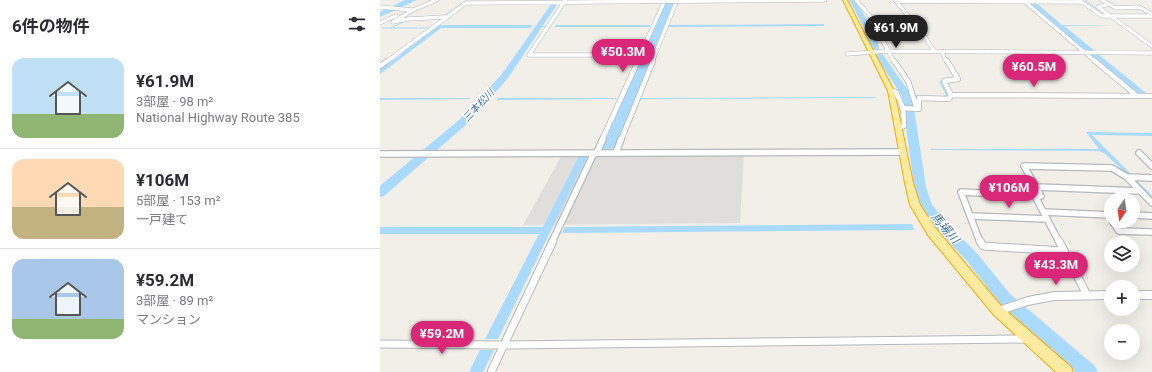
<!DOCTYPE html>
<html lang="ja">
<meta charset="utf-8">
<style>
body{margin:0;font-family:Roboto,"Noto Sans JP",sans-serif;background:#f2f2f3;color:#2b2b33;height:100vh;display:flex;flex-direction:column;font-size:15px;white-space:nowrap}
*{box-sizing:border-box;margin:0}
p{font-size:13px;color:#7c7c81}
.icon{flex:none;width:22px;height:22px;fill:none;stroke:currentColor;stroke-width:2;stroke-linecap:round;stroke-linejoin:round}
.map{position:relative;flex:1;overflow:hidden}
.drawer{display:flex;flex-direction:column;background:#fff;width:380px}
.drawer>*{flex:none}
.needle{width:26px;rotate:193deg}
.tools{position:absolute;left:724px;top:192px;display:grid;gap:8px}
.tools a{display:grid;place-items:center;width:36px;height:36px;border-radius:50%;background:#fff;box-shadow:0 4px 16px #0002;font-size:20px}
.price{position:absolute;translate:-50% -34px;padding:0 9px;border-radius:14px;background:#db2777;color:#fff;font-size:13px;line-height:26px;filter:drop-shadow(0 1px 2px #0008)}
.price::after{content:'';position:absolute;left:50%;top:24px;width:12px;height:9px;margin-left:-6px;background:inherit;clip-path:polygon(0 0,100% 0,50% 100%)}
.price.current{background:#222;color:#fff}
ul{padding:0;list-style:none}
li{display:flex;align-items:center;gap:12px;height:100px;padding:0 12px}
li+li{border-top:1px solid #e1e1e2}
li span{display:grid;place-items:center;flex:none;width:112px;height:80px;border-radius:12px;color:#555}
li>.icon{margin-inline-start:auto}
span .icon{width:48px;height:48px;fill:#fffc;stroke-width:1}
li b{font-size:17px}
h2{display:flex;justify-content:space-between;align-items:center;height:48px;padding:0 12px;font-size:17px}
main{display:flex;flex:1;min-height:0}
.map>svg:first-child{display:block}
.industrial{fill:#e0deda}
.water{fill:#aadaff}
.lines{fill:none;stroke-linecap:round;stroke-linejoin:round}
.stream-far2{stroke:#aadaff;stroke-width:1}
.stream-far1{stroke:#aadaff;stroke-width:1.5}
.stream{stroke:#aadaff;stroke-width:2}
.river{fill:#aadaff;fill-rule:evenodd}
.minor-far3-casing{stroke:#b5b8bc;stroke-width:4.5}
.minor-far2-casing{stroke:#b5b8bc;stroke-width:6}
.minor-far1-casing{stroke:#b5b8bc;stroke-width:8}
.minor-casing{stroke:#b5b8bc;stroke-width:9}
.tertiary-casing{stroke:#b5b8bc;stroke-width:2}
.trunk-casing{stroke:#f9ab00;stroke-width:2}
.minor-far3{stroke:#fff;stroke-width:3.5}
.minor-far2{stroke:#fff;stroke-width:4.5}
.minor-far1{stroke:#fff;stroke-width:5.5}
.minor{stroke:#fff;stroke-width:7}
.tertiary{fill:#fff;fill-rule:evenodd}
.trunk{fill:#feeaa1;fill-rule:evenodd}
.labels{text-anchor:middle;stroke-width:3;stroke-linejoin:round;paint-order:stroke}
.far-water-label{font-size:10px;font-style:italic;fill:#4174aa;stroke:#fff}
.water-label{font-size:12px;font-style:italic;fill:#4174aa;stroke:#fff}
</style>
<main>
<section class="drawer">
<h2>6件の物件<svg class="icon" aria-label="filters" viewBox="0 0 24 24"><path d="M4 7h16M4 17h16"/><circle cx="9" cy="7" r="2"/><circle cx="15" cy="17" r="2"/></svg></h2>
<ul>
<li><span style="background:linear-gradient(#bfe0f5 70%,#8fb573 0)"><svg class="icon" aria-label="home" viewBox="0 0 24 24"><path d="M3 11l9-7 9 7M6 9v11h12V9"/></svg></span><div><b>¥61.9M</b><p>3部屋 · 98 m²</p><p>National Highway Route 385</p></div></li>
<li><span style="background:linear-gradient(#ffd9b3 60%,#c2b280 0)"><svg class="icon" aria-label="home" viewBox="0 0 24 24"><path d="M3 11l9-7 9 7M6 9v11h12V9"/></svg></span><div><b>¥106M</b><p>5部屋 · 153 m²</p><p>一戸建て</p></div></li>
<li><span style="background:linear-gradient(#a9c7e8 75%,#8fb573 0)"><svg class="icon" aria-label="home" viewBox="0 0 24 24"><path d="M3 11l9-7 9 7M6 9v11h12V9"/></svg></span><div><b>¥59.2M</b><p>3部屋 · 89 m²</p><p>マンション</p></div></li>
</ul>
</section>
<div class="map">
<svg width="772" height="372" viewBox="0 0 772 372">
<rect width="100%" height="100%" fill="#f1efe8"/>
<path class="industrial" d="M182 155H364L360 223 143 225Z"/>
<path class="water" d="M25 0H37L0 17V12Z
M286 2H294L235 148 224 150 222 148Z
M655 2 682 25 734 26H684L715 51H706L649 3Z
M444 24V26L288 27 289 25Z
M58 25H153L150 28H61L0 74V68L21 55 19 54Z
M176 25H270L269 27H174Z
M718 54 766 93H772V94H759L711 55Z
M496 97V98L260 99 261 98Z
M0 98H91L89 99 0 100Z
M118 98H237L236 99 117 100Z
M706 132 772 133V136L712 135 753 176H749L724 153 719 151 551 150V149H719Z
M199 156 207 157 118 339H105L159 234H0V227H163Z
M532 224 534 230 182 233 185 227Z
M100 350H114L103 372H89Z"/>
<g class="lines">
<path class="stream-far2" d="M705 0 727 16
M84 2 87 0
M74 9 82 3
M64 16 72 10
M731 18 772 48
M160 26 166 27
M2 28H49
M11 28 25 21"/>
<path class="stream-far1" d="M560 82 567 95 563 97
M532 86 535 96H541"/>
<path class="stream" d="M753 178 772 197"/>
<path class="river" d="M174 0H180L128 78 87 124 4 196 0 197V186L79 120 122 74Z
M469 0H475L496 35 499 49 532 96 546 187 551 203 565 222 596 252 630 294 715 366 718 372H696L620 304 586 260 555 228 541 207 534 187 522 96 491 49 488 35Z"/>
<defs>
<path id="minor-far3" d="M57 0 33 10 13 22 28 19 65 17
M476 0 490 16 514 62
M515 0 543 34 554 51
M699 0 722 16H772
M722 0 736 8 759 7 772 14
M516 1 701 2
M644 1 716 62
M729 4 718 7 772 46
M0 7 32 10
M0 23 16 16
M562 53 567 62
M467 54 508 51 772 53
M149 55H260
M149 55 185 1
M6 62 86 3 445 0
M257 62 285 0
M272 62 297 0"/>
<path id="minor-far2" d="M514 61 528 81 537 109
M567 61 578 79 564 81 571 95 772 96
M715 61 757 96
M0 66 7 61
M511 91 516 92 523 108 524 126 519 128
M522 108 537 109
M539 109V98L569 99 571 95
M222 140 258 61
M241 140 273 61"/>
<path id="minor-far1" d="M236 153 241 139
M759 153 772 166
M0 154 523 152
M747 177 772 178
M657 187 760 191
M664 212 731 215
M753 215 772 216
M590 216 667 219
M732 221 739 231 772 232
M172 242 212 157 218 150 223 139
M600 242 581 192 655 196
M679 242 655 196H661L644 166 732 168 747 177 772 203"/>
<path id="minor" d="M600 241 603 246 684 251
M679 241 707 295
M0 344 124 345 647 339
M111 372 173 241"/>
<path id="tertiary" d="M731 291V299L674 300 648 305 618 315 615 314 613 311 615 308 648 297 674 292Z
M753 291H772V299H753Z"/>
<path id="trunk" d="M463 0H467L514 91 533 183 540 205 556 229 622 307 691 367 693 372H676L614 315 548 235 530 205 525 183 508 91Z"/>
</defs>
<use href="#minor-far3" class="minor-far3-casing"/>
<use href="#minor-far2" class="minor-far2-casing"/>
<use href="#minor-far1" class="minor-far1-casing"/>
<use href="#minor" class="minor-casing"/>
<use href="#tertiary" class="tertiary-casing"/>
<use href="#trunk" class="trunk-casing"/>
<use href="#minor-far3" class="minor-far3"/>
<use href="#minor-far2" class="minor-far2"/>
<use href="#minor-far1" class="minor-far1"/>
<use href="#minor" class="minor"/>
<use href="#tertiary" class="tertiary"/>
<use href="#trunk" class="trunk"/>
</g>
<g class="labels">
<g class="far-water-label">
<text transform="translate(98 105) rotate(-47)" y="4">三本松川</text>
</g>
<g class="water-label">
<text transform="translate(565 228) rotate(49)" y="4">馬場川</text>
</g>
</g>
</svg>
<div class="tools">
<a><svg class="needle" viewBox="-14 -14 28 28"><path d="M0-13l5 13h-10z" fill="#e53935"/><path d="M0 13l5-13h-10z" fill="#7c7c81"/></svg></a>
<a><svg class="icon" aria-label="layers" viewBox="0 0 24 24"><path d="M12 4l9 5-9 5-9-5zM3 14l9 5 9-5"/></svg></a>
<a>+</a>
<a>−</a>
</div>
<b class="price current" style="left:516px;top:49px">¥61.9M</b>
<b class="price" style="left:243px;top:73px">¥50.3M</b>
<b class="price" style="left:654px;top:88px">¥60.5M</b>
<b class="price" style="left:629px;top:209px">¥106M</b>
<b class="price" style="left:676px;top:286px">¥43.3M</b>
<b class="price" style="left:62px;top:355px">¥59.2M</b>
</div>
</main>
